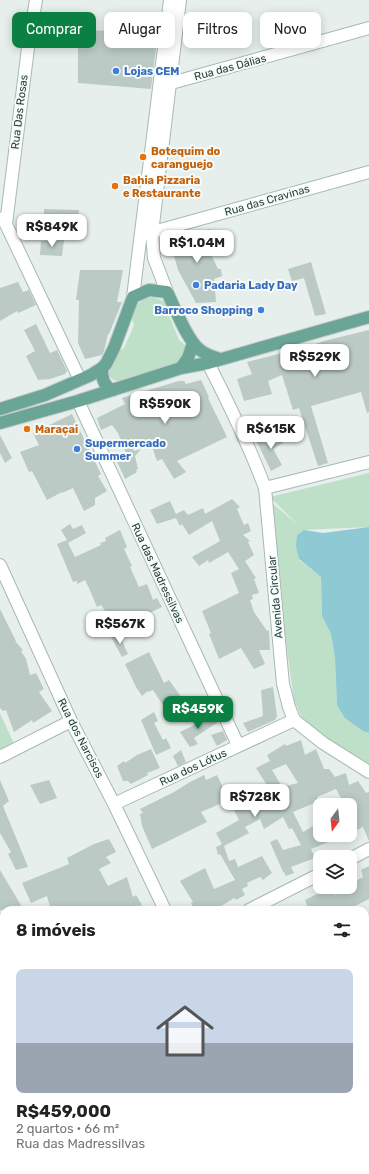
<!DOCTYPE html>
<html lang="pt">
<meta charset="utf-8">
<style>
body{margin:0;font-family:Rubik,sans-serif;background:#f2f2f2;color:#222;height:100vh;display:flex;flex-direction:column;font-size:15px;white-space:nowrap}
*{box-sizing:border-box;margin:0}
p{font-size:13px;color:#767676}
.icon{flex:none;width:22px;height:22px;fill:none;stroke:currentColor;stroke-width:2;stroke-linecap:round;stroke-linejoin:round}
.map{position:relative;flex:1;overflow:hidden}
.side{position:absolute;left:0px;top:906px;width:369px;height:268px;display:flex;flex-direction:column;background:#fff;border-radius:12px 12px 0 0;box-shadow:0 2px 10px #0003}
.side>*{flex:none}
.hud{position:absolute;left:12px;top:12px;width:345px;height:36px;display:flex;gap:8px}
.needle{width:26px;rotate:195deg}
.buttons{position:absolute;left:313px;top:798px;display:grid;gap:8px}
.buttons a{display:grid;place-items:center;width:44px;height:44px;border-radius:8px;background:#fff;box-shadow:0 2px 10px #0003;font-size:20px}
.price{position:absolute;translate:-50% -34px;padding:0 9px;border-radius:8px;background:#fff;color:#222;font-size:13px;line-height:26px;filter:drop-shadow(0 1px 2px #0008)}
.price::after{content:'';position:absolute;left:50%;top:24px;width:12px;height:9px;margin-left:-6px;background:inherit;clip-path:polygon(0 0,100% 0,50% 100%)}
.price.selected{background:#0b8043;color:#fff}
ul{padding:0;list-style:none}
li{display:grid;align-content:center;gap:8px;height:212px;padding:0 16px}
li span{display:grid;place-items:center;height:124px;border-radius:8px;color:#555}
li>.icon{margin-inline-start:auto}
span .icon{width:72px;height:72px;fill:#fffc;stroke-width:1}
li b{font-size:17px}
h2{display:flex;justify-content:space-between;align-items:center;height:48px;padding:0 16px;font-size:17px}
.pill{padding:0 14px;border-radius:8px;background:#fff;box-shadow:0 2px 10px #0003;font-size:14px;line-height:36px}
.pill.selected{background:#0b8043;color:#fff}
.map>svg:first-child{display:block}
.green{fill:#bfe0c8}
.water{fill:#8ec9d4}
.building{fill:#bbcac4;fill-rule:evenodd}
.lines{fill:none;stroke-linecap:round;stroke-linejoin:round}
.minor-casing{stroke:#a8b8b2;stroke-width:14}
.major-casing{stroke:#c2cac8;stroke-width:14}
.minor{stroke:#fff;stroke-width:12}
.major{stroke:#6aa596;stroke-width:12}
.shop-dot{fill:#3f7fe0;stroke:#f7fbf9;stroke-width:1.5}
.food-dot{fill:#e8710a;stroke:#f7fbf9;stroke-width:1.5}
.labels{text-anchor:middle;stroke-width:4;stroke-linejoin:round;paint-order:stroke}
.street-label{font-size:11px;fill:#24423a;stroke:#f7fbf9}
.shop-label{font-size:11px;font-weight:bold;fill:#366cbe;stroke:#f7fbf9;text-anchor:start}
.food-label{font-size:11px;font-weight:bold;fill:#c56008;stroke:#f7fbf9;text-anchor:start}
</style>
<div class="map">
<svg width="369" height="1174" viewBox="0 0 369 1174">
<rect width="100%" height="100%" fill="#e6efeb"/>
<path class="green" d="M146 298C156 297 163 299 169 307L168 313 179 340 185 345 186 353 179 362 117 381C111 380 108 376 108 370L117 352 124 348 134 325 131 316 136 305Z
M369 473V527L304 530 297 535 299 560 321 577 322 616 331 634 335 658 337 705 363 731 369 733V771L308 732 294 700 266 498 297 524 270 497Z
M0 713 15 746 0 752Z
M160 1170H274L276 1174H158Z"/>
<path class="water" d="M369 527V733L363 731 345 718 337 705 335 658 331 634 322 616 321 577 299 559 296 546 297 535 304 530 323 533Z"/>
<path class="building" d="M78 30 158 32 151 89 78 83Z
M44 209 79 210 75 238H64L67 218 44 215Z
M210 229 214 247 208 248 218 269H221L222 276 214 279 216 302 196 303 178 270 169 238 191 232 192 234Z
M64 240 62 256 40 255 41 241Z
M311 262 326 314 315 316 304 278 292 281 288 269Z
M80 270H123L117 302H122L109 334H108L104 351 102 355 85 359 78 343 79 300H76Z
M18 282 23 292 29 290 36 305 18 313 17 311 0 321V288Z
M36 324 50 353 57 350 67 371 65 374 50 379 38 380 26 356 35 351 24 330Z
M369 330V412L367 413 361 392 311 406 328 463 318 466 299 408 293 410 282 375 268 381 272 394 244 401 237 379 252 374 247 362 282 353V354L305 350 304 348 324 341Z
M201 380 209 397 208 398 227 437 177 461 186 472 174 479 162 459 157 461 150 441 133 449 134 451 141 449 135 456 138 469 136 470 137 472 125 479 115 457 126 453 118 433 112 425 101 430 97 418 125 404 122 398 179 381H184L186 384Z
M72 414 101 474 98 476 107 491 95 498V505L84 511 73 488 62 493V492L47 500 32 471 29 472 20 452 39 445 33 433Z
M278 431 283 443 273 449 282 465 271 471 257 442Z
M0 435 12 458 5 463 0 453Z
M232 499 240 507 237 509 244 525 248 523 251 531 243 535 250 541 248 542 254 555 245 561 256 578 254 579 259 593 252 595 253 599 250 600 254 612 267 631 269 630 270 650H259L265 664 254 669 241 648 219 659 209 634 211 633 202 611 239 593 231 573 239 569 228 552 209 563 208 560 199 566 192 557 220 541 212 521 189 535 182 524 180 526 176 518 157 524 150 510 170 501 176 514 184 510 188 515 203 508 205 514Z
M70 524 73 529 82 525 86 533 68 543 75 557 101 545 100 543 106 541 105 538 120 530 127 547 124 549 132 566 130 567 139 587 147 584 153 600 157 598 162 607 115 629 111 621H112L101 605 97 607 89 588 85 580 77 584V581L73 582 57 544 67 540 61 530Z
M0 609 16 641H15L23 650 21 651 26 659 30 675 36 673 44 689 39 692 52 711 33 723 32 720 14 732 6 710 3 711 0 708Z
M118 632 128 654 122 657 111 637Z
M149 652 164 683 169 680 182 698 184 696 188 707 170 716 153 690 148 692V691L142 696 136 687 125 664Z
M273 687 277 716 275 720 248 732 243 723 263 716 261 690Z
M154 712 158 721 154 723 163 740 166 738 171 748 156 755 141 720Z
M215 715 218 722 194 738 198 744 190 747 180 732Z
M223 731 227 740 217 746 211 735Z
M301 740 305 755 316 749 324 769H329L335 777 346 773 349 785 358 781 366 793 369 792V841L363 827 350 833V805H345L336 789 317 797 319 801 293 812 303 832 320 822V835H346L311 849 315 858 291 867 294 873 286 876 284 872H283L270 842 277 839 283 850 301 845 292 828 289 829 283 817 264 829 260 819 245 827 249 833 224 846 229 861 235 859 238 867 262 856 272 873 263 880 260 877 247 883 248 886 242 889 245 895 236 900 234 898 215 910H194L191 903 193 902 180 881 205 868 214 889 235 880 220 854 218 855 216 847 222 844 216 833 239 820 229 800 201 812 207 822 152 849 142 826 140 814 143 813 140 809 174 792 190 782 204 775 206 780 217 775 228 798 245 790 253 809 268 803 266 799 274 796 256 768 270 761 267 755 285 744 286 746ZM286 764 298 783 282 787 272 770Z
M151 749 160 768 147 773 148 775 131 784 128 781H123L117 766 124 761 125 763 137 755Z
M181 750 186 762 178 766 173 756Z
M0 780 9 801 3 806 28 867 16 870 8 854 11 852 0 833Z
M49 780 57 798 40 804 30 785Z
M109 839 116 852 106 857 111 863 99 869 108 886 127 877 133 897 136 895 142 905 132 910H119L116 906 108 910H51L47 896 31 903 22 883 69 864 67 858 94 844Z
M369 866V899L347 910H309L305 900 323 891 321 887H331L335 895 354 888 352 883 363 877 361 870Z
M0 870 22 907 17 910H0Z"/>
<g class="lines">
<defs>
<path id="minor" d="M164 85 369 28
M3 218 80 380
M6 224 28 48 36 0
M146 234 369 172
M167 292 154 258 152 233 180 0
M133 297 170 0
M208 363C229 404 249 445 265 488
M78 401 238 745
M369 462 265 488 283 684 289 707 294 720 323 743 369 772
M0 565 71 721 114 804 165 910
M0 757 71 721
M114 804 294 720
M350 859 369 849
M249 910 320 874
M3 962 4 964
M367 1007 369 1012
M0 1081 4 1079
M290 1170 292 1174"/>
<path id="major" d="M102 368C102 378 103 386 113 390
M181 368 188 358 193 343
M0 409 45 395 91 375 102 368 106 364 114 348 133 297 149 290 167 292C175 308 187 340 200 350 206 355 213 357 220 359
M0 423 78 401 181 368 208 363 369 317"/>
</defs>
<use href="#minor" class="minor-casing"/>
<use href="#major" class="major-casing"/>
<use href="#minor" class="minor"/>
<use href="#major" class="major"/>
</g>
<g class="shop-dot">
<circle cx="116" cy="71" r="4"/>
<circle cx="196" cy="285" r="4"/>
<circle cx="261" cy="310" r="4"/>
<circle cx="77" cy="449" r="4"/>
</g>
<g class="food-dot">
<circle cx="143" cy="157" r="4"/>
<circle cx="115" cy="186" r="4"/>
<circle cx="27" cy="429" r="4"/>
</g>
<g class="labels">
<g class="street-label">
<text transform="translate(230 67) rotate(-15)" y="4">Rua das Dálias</text>
<text transform="translate(19 112) rotate(-83)" y="4">Rua Das Rosas</text>
<text transform="translate(267 200) rotate(-16)" y="4">Rua das Cravinas</text>
<text transform="translate(158 573) rotate(65)" y="4">Rua das Madressilvas</text>
<text transform="translate(275 597) rotate(-95)" y="4">Avenida Circular</text>
<text transform="translate(81 738) rotate(63)" y="4">Rua dos Narcisos</text>
<text transform="translate(193 767) rotate(-25)" y="4">Rua dos Lótus</text>
</g>
<g class="shop-label">
<text x="124" y="75">Lojas CEM</text>
<text x="204" y="289">Padaria Lady Day</text>
<text x="253" y="314" text-anchor="end">Barroco Shopping</text>
<text x="85" y="447">Supermercado<tspan x="85" dy="13">Summer</tspan></text>
</g>
<g class="food-label">
<text x="151" y="155">Botequim do<tspan x="151" dy="13">caranguejo</tspan></text>
<text x="123" y="184">Bahia Pizzaria<tspan x="123" dy="13">e Restaurante</tspan></text>
<text x="35" y="433">Maraçai</text>
</g>
</g>
</svg>
<div class="buttons">
<a><svg class="needle" viewBox="-14 -14 28 28"><path d="M0-13l5 13h-10z" fill="#e53935"/><path d="M0 13l5-13h-10z" fill="#767676"/></svg></a>
<a><svg class="icon" aria-label="layers" viewBox="0 0 24 24"><path d="M12 4l9 5-9 5-9-5zM3 14l9 5 9-5"/></svg></a>
</div>
<b class="price" style="left:52px;top:248px">R$849K</b>
<b class="price" style="left:197px;top:264px">R$1.04M</b>
<b class="price" style="left:315px;top:378px">R$529K</b>
<b class="price" style="left:165px;top:425px">R$590K</b>
<b class="price" style="left:271px;top:450px">R$615K</b>
<b class="price" style="left:120px;top:645px">R$567K</b>
<b class="price selected" style="left:198px;top:730px">R$459K</b>
<b class="price" style="left:255px;top:818px">R$728K</b>
<div class="hud">
<a class="pill selected">Comprar</a>
<a class="pill">Alugar</a>
<a class="pill">Filtros</a>
<a class="pill">Novo</a>
</div>
<section class="side">
<h2>8 imóveis<svg class="icon" aria-label="filters" viewBox="0 0 24 24"><path d="M4 7h16M4 17h16"/><circle cx="9" cy="7" r="2"/><circle cx="15" cy="17" r="2"/></svg></h2>
<ul>
<li><span style="background:linear-gradient(#c9d6e8 60%,#9aa5b1 0)"><svg class="icon" aria-label="home" viewBox="0 0 24 24"><path d="M3 11l9-7 9 7M6 9v11h12V9"/></svg></span><div><b>R$459,000</b><p>2 quartos · 66 m²</p><p>Rua das Madressilvas</p></div></li>
</ul>
</section>
</div>
